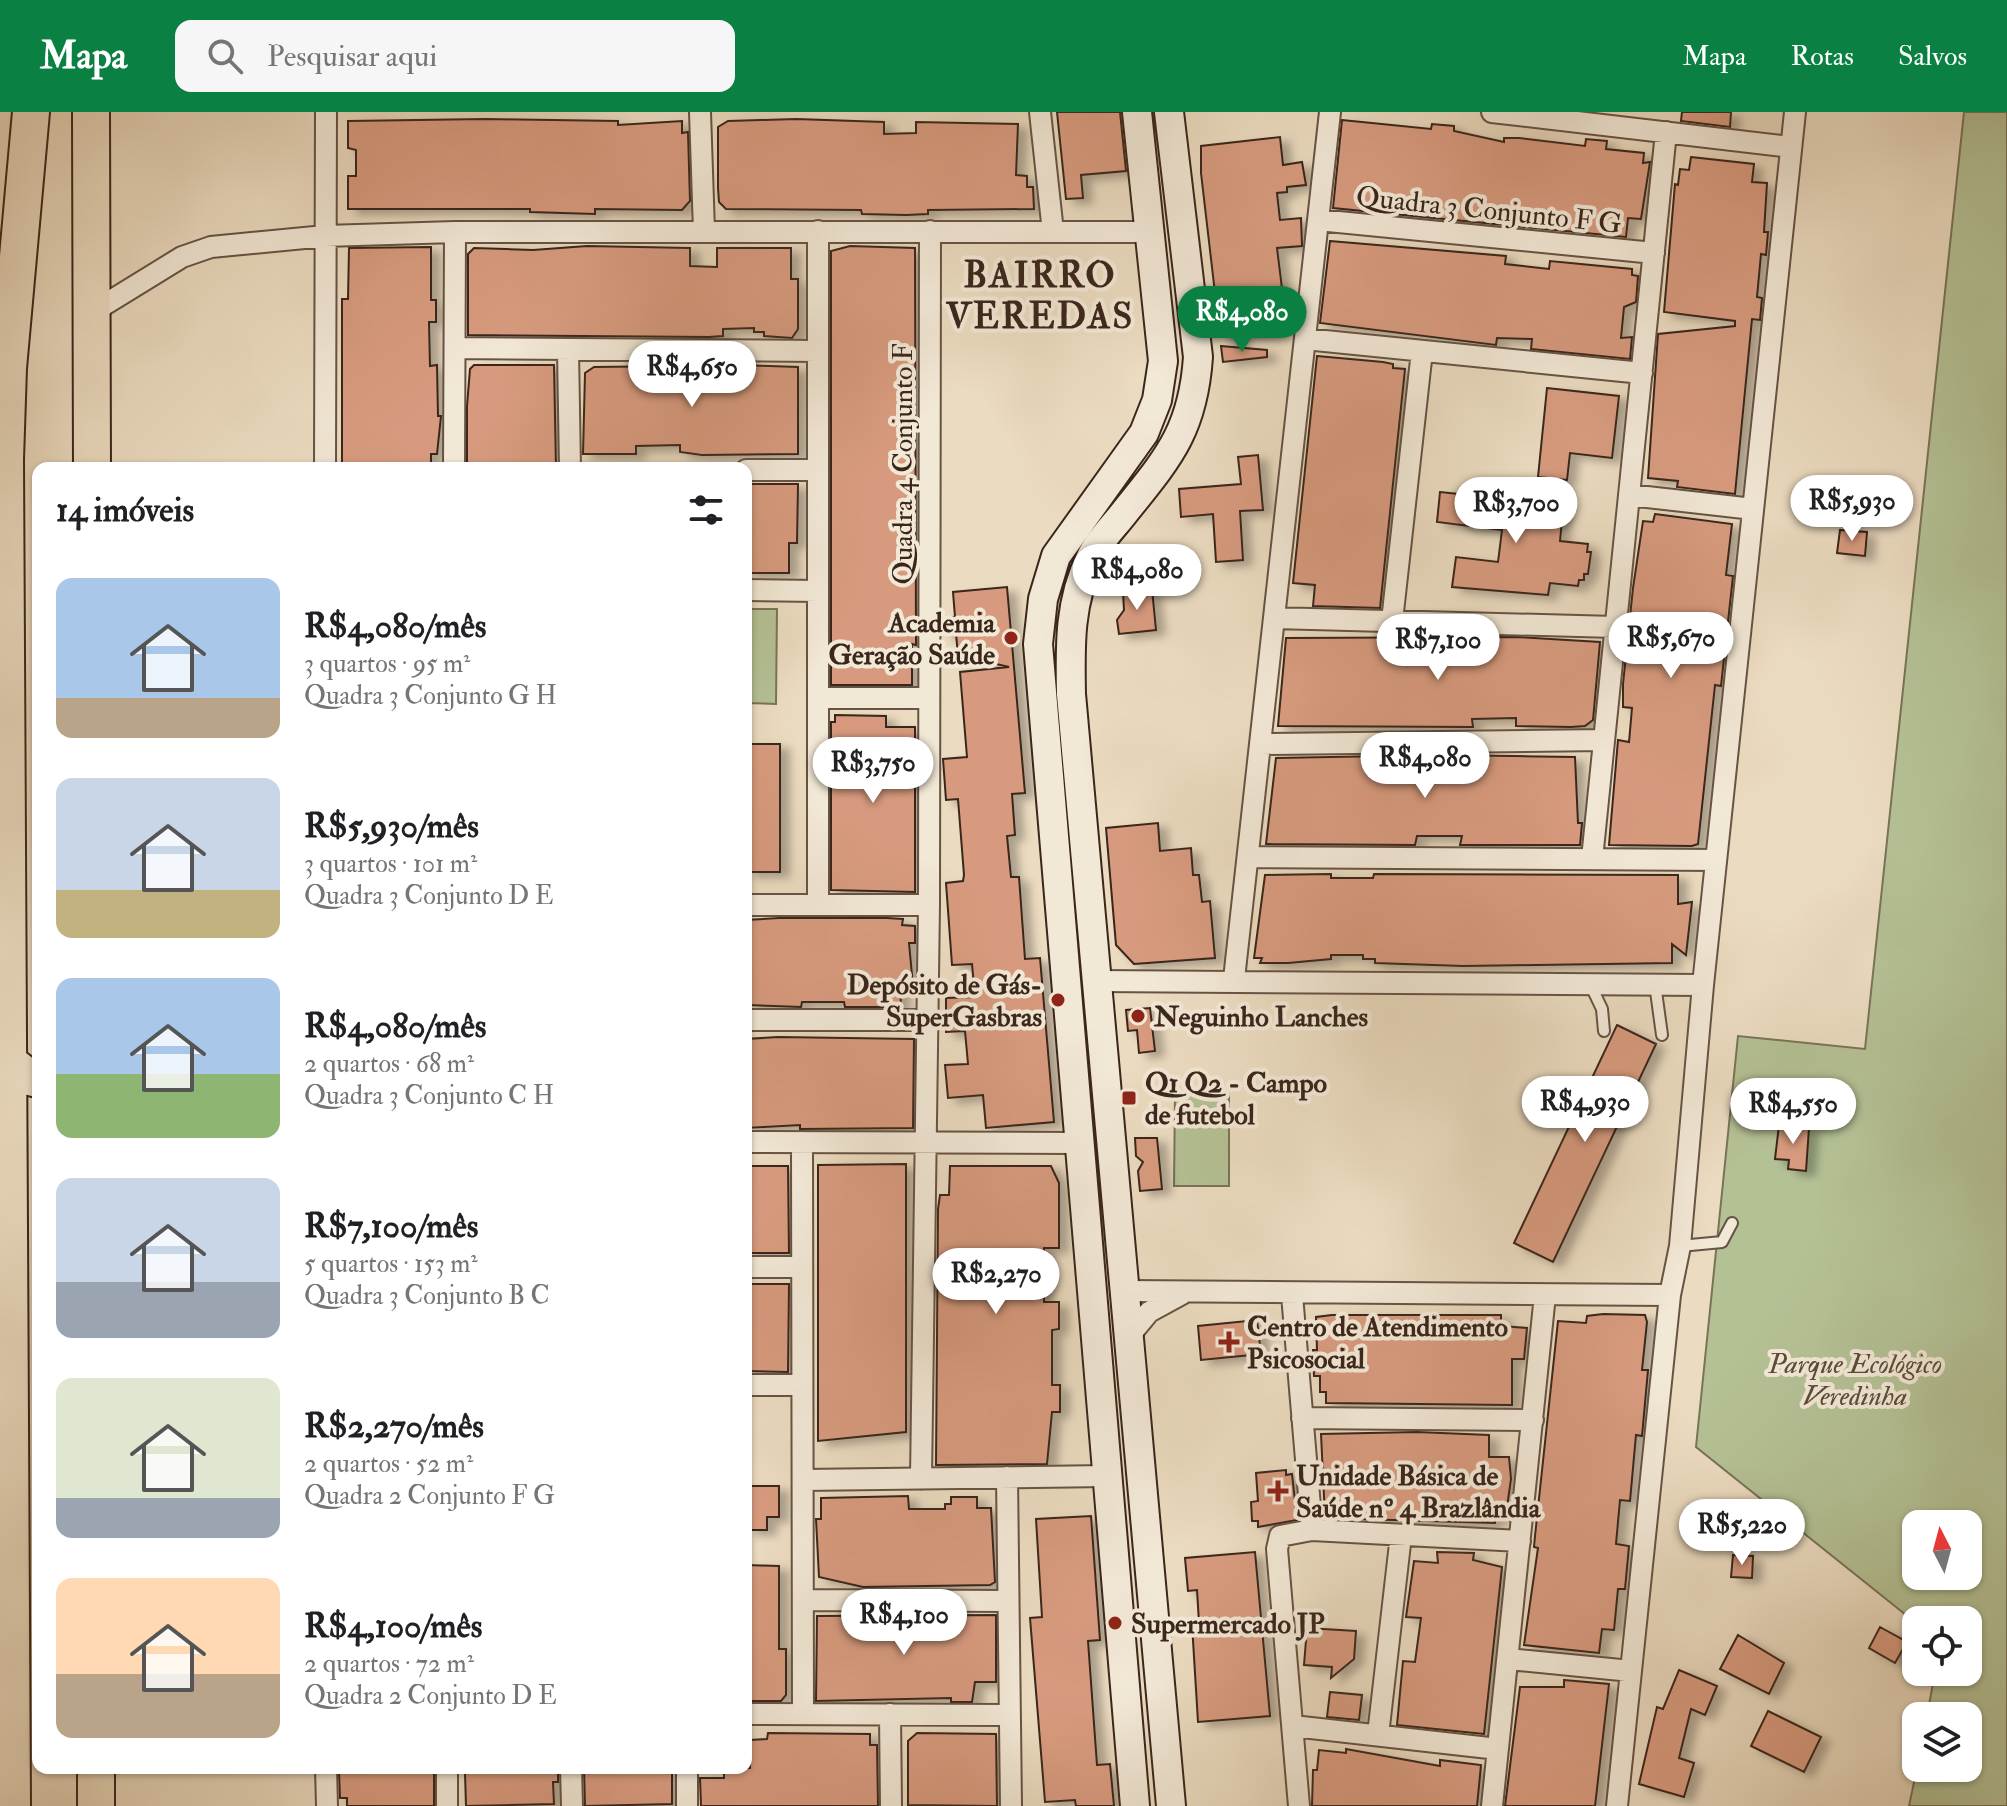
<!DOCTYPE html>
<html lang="pt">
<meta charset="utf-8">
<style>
body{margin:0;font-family:"IM FELL Double Pica",serif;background:#f6f6f6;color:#202124;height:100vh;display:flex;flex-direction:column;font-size:30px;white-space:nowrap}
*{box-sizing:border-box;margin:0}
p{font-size:26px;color:#757577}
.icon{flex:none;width:44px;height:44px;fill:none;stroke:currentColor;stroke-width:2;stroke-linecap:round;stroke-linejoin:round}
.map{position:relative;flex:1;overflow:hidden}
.details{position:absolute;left:32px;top:350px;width:720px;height:1312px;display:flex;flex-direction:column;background:#fff;border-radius:16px;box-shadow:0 2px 6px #0004}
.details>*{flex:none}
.needle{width:52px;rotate:354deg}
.fabs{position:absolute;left:1902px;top:1398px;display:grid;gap:16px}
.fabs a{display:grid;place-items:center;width:80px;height:80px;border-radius:16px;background:#fff;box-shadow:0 2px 6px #0004;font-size:40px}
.price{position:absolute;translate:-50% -68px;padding:0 18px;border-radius:28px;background:#fff;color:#222;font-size:26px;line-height:52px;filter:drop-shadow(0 2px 4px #0008)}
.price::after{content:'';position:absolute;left:50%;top:48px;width:24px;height:18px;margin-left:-12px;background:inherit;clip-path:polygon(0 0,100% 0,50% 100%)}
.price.active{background:#0b8043;color:#fff}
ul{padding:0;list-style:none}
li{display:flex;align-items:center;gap:24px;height:200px;padding:0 24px}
li span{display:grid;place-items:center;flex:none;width:224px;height:160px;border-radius:16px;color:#555}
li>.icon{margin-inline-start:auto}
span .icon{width:96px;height:96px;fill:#fffc;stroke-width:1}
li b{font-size:34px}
h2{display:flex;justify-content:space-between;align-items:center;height:96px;padding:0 24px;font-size:34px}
header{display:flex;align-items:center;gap:48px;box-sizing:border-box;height:112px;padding:0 40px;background:#0b8043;color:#fff}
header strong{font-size:38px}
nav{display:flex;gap:44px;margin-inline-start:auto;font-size:28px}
.search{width:560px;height:72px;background:#f6f6f6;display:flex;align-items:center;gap:20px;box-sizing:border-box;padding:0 28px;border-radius:16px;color:#757577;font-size:30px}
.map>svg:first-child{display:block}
.green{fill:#b4c195;stroke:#787458;stroke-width:2;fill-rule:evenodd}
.building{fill:#d79a7e;stroke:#3b261b;stroke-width:2;filter:url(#shadow)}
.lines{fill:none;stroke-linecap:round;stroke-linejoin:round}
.lane-casing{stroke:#675344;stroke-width:14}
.street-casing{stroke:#675344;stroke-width:24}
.secondary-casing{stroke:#3b261b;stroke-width:32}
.highway-casing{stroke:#3b261b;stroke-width:40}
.lane{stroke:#f2e8d6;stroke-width:10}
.street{stroke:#f2e8d6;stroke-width:20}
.secondary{stroke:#f2e8d6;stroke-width:28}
.highway{stroke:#ebdbc0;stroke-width:36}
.poi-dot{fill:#8f2418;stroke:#f2e8d6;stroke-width:3}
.labels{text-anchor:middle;stroke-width:8;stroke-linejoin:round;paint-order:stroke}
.street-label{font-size:28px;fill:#3b261b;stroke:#f2e8d6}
.poi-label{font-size:28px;font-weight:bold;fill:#3b261b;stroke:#f2e8d6;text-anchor:start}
.park-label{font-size:28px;font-style:italic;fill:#594d3a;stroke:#f2e8d6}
.district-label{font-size:36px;font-weight:bold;letter-spacing:2px;fill:#3b261b;stroke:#f2e8d6}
</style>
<header>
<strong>Mapa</strong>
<div class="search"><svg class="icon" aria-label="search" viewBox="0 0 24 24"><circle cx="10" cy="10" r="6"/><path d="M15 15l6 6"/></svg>Pesquisar aqui</div>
<nav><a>Mapa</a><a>Rotas</a><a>Salvos</a></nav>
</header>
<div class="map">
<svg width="2007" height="1694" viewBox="0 0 2007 1694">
<defs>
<filter id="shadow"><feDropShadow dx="9" dy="5" stdDeviation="4" flood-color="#0004"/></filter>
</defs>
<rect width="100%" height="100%" fill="#ebdbc0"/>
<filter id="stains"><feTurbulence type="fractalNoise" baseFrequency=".0025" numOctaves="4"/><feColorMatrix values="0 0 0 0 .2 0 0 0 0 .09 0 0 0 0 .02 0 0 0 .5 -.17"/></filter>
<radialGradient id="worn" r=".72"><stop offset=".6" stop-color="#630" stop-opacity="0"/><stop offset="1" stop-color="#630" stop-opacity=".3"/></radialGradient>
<path class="green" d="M1964 0H2007V1694H1909L1917 1656H1968V1604H1927L1935 1560H1968V1508L1916 1511 1696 1335 1738 924 1865 937ZM1916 1412H1968V1464H1916Z
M746 497H777L776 592 746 591Z
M1175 981 1229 982V1074H1174Z"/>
<path class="building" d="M1057 0H1120L1126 59 1081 63 1083 86 1066 87Z
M1682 0H1731L1730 15 1681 9Z
M486 7 618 9V13L682 9V21L688 20 690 89 682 98 595 97V102L530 100V97H348V64H356V38L348 36V9Z
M796 7 884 10V22L916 21V10L1018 12 1016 63 1027 64V75H1033L1034 97 928 98V102L906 103 862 102 861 98 726 97 719 90 718 76V15L728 9Z
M1342 8 1431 17 1432 12 1454 14V19L1504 30V26H1519L1585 34 1586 27 1607 29 1606 37 1644 41 1643 51 1650 50 1641 107 1628 106 1626 125 1333 96Z
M1280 25 1283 53 1302 50 1306 73 1287 75V80L1277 81 1280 108 1301 106 1302 134 1277 136 1285 201 1271 203 1272 219 1220 224 1201 61V34Z
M1691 45 1754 52 1752 70 1767 71 1764 120H1768L1766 143 1761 142 1757 185 1762 186 1760 208 1752 207 1735 382 1677 375 1678 369 1648 366 1658 222 1735 214V209L1664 200 1675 72 1678 73 1680 57 1689 58Z
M1330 129 1506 144 1505 152 1549 157 1550 149 1632 157V163L1638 164 1636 190 1624 195 1621 226 1632 225 1630 247 1531 237 1532 227 1497 226 1496 233 1320 211Z
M587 134 690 136V154L717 155V136H791V167H798V217L792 226 764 224V220H754V216L723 217V224L709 225 468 223V142L474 136 533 138Z
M850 134 915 136 916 533 912 532V573H831V139Z
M431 135V188H436V210H429L430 254 437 253 438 304H441L437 342H431V356H342V187H348L349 136Z
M1221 234 1267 238V245L1223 250Z
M1317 244 1383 250 1393 252V256L1405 257 1380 496 1313 494 1315 473 1293 471Z
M679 251 798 255V342L702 343 680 340V333L636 334V342H583L585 261 594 255 679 254Z
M474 253H554L556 356H467V294L470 257Z
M1547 276 1619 284 1612 346 1570 341 1567 368 1538 365Z
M1258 343 1263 398 1240 399 1243 448 1216 450 1213 402 1181 405 1179 377 1241 372 1238 345Z
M746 372H798L797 431H789V461H746Z
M1440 380 1524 389 1528 380 1546 382 1544 396 1563 398 1560 429 1588 432 1587 440H1591L1588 462H1584V468H1579L1578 474 1550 471 1548 483 1452 475 1456 445 1498 450 1502 418 1437 410Z
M1655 402 1732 412 1726 463 1733 464 1724 546 1721 574 1715 573 1698 732 1692 734 1609 733 1618 628 1629 630 1632 596 1623 595V572L1633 476 1643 409 1653 410Z
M1840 418 1867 420 1865 444 1837 441Z
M1007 475 1025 681 1012 682 1015 723 1007 724 1011 765H1019L1025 847 1040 846 1054 1010 986 1016 983 983 948 986 945 953 968 952 965 919 946 920V886L975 885 972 852 952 853 946 771 963 769 964 763 958 687 946 688 943 647 967 645 960 560 1009 555 958 543 956 522H945L943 506 955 505 953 480Z
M1152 477 1156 518 1119 522 1117 508 1124 498 1123 480Z
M1517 525 1600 530 1593 608 1585 614 1571 615 1516 614V606L1472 607 1473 615 1278 614 1286 526Z
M835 603 886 604V615H915V780L831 778V610H835Z
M746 632H780V760H746Z
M1441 643 1575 645 1578 711H1582L1580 733H1460L1462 724H1417L1415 733 1266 732 1276 646Z
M1158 711 1160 739 1191 736 1193 763H1199L1202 790 1210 789 1215 846 1134 852 1116 833 1106 716Z
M1331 762V766H1373L1374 762 1678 763V792L1692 790 1686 843 1672 832V851L1463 854 1375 851V847H1363V843H1331V847L1288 851H1260L1262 846H1254L1265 763Z
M779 806H887L903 807 902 813 915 814V831H909L913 874 900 873 901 895H845L844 890H802L801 895 746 893V808Z
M1150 896 1155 939 1139 941 1137 918 1128 919 1126 898Z
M1617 913 1656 932 1553 1150 1514 1131Z
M778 925 914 927 913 1016 800 1017V1013L746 1016V927Z
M1779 1013 1809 1016 1806 1059 1788 1057 1789 1048 1775 1047Z
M1135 1026H1157L1162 1077 1140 1079 1138 1059 1143 1050 1136 1044Z
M906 1052V1320L818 1329V1053Z
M748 1054H788L789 1141H746Z
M950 1054H1051L1059 1071V1136H1044V1190H1059V1217L1052 1218V1273H1060V1300H1052L1047 1352 936 1353 938 1097 940 1083H949Z
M746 1172H789L788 1260 746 1259Z
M1603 1202 1645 1203 1647 1210 1642 1258H1648L1642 1324 1636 1323 1630 1389 1620 1388 1616 1432 1629 1434 1625 1477H1618L1614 1518 1602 1517 1599 1541 1524 1533 1538 1436 1534 1435 1535 1424 1558 1209 1586 1211 1587 1204Z
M1332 1203H1501V1214L1527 1216 1524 1247H1512V1293L1326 1291V1280H1320V1264H1314L1313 1238H1317L1316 1205Z
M1257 1208 1261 1242 1201 1248 1198 1214Z
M1417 1320 1489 1323V1345H1509L1511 1367 1506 1402H1495V1411L1325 1406 1321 1322Z
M1286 1358V1363L1292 1362 1297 1408 1258 1415V1409H1252L1251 1390 1258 1389 1256 1361Z
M746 1374H779V1405H767V1418H746Z
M908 1384 909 1397H945V1392H951V1385H977V1396H991L995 1470 990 1473 863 1475 819 1465 816 1407H821V1386Z
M1091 1404 1100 1528 1088 1529 1097 1653 1110 1652 1114 1694H1076L1075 1688 1045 1690 1038 1604 1030 1506 1042 1505 1036 1407Z
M1255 1440 1270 1604 1198 1610 1192 1512 1199 1511 1197 1478 1188 1479 1185 1446Z
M1437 1440 1474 1441 1473 1448 1502 1455 1484 1622 1397 1613 1403 1549 1415 1550 1421 1506 1406 1505 1414 1449 1438 1451Z
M1733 1443 1753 1444 1752 1466 1731 1465Z
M746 1453 779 1454V1537H786V1583L781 1589H746Z
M996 1503V1570H975L972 1590H951V1586L816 1589 817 1504Z
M1880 1515 1907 1530 1895 1551 1869 1536Z
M1307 1516 1356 1519 1354 1547 1331 1566 1332 1555 1304 1553Z
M1738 1523 1784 1551 1769 1582 1720 1557Z
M1679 1558 1717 1574 1705 1603 1691 1597 1679 1646 1694 1651 1684 1685 1639 1672 1657 1595 1663 1597Z
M1564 1568 1609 1572 1595 1694H1505L1520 1575H1564Z
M1330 1580 1362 1583 1359 1608 1327 1605Z
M1768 1599 1821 1625 1804 1660 1751 1634Z
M768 1621 870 1622V1633H877L878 1694H701L700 1666H724V1656H750V1628L767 1627Z
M917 1621 996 1622 997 1694 908 1693V1629Z
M1346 1637 1440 1654V1648L1481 1653 1477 1694H1312L1313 1658H1317L1319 1638 1346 1641Z
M347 1656H434V1694H347V1686H340L339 1660H347Z
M476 1656H558V1670H553L554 1692 466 1694 465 1661H476Z
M584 1656H672V1692L585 1694Z"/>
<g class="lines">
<defs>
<path id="lane" d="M1590 872 1602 897 1604 919
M1655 872 1662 923
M1680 1134 1722 1130 1732 1111"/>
<path id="street" d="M700 0 704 119
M1040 0 1053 120
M1492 0 1791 35
M1318 108 1654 141
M818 119V793
M91 201 182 145 211 135 325 124 455 120H1150
M1305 227 1642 261
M455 236 818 239
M568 238 570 356
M325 356 326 0
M454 356 455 120
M746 358H818
M1629 383 1753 397
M746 478 818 479
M1274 506 1615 515
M1392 509 1422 239
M818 586H929
M1261 632 1604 628
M1248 745 1716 748
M1592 747 1666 20
M746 793H929
M1234 867 1330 0
M1097 869 1703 873
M746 908H927
M746 1030 1079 1031
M802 1030 803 1602
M746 1155H802
M1125 1179 1670 1183
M1292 1183 1312 1418
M1129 1224 1149 1200 1182 1182
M746 1273H802
M1302 1306 1533 1308
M1007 1365 1011 1694
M921 1367 929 793 930 119
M803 1368 1107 1364
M803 1488 1008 1489
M1508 1547 1631 1559
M746 1602 1009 1603
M890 1602 891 1694
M1293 1614 1498 1637
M1378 1623 1401 1423
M326 1656 327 1694
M571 1656 572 1694
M447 1694V1656
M687 1694V1656
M1299 1694 1277 1437 1280 1424 1312 1418 1520 1429
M1492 1694 1545 1183
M1617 1694 1670 1183 1680 1134 1703 873 1795 0"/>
<path id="secondary" d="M1169 0 1198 245C1193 319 1168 346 1124 401 1113 415 1099 429 1091 445 1069 490 1070 533 1071 582L1171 1694
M1135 1694 1038 532 1043 487 1056 444 1144 321 1157 288 1163 249 1137 0"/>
<path id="highway" d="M91 0 92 356
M7 949 26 964 38 967
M96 1656V1694
M12 1694 5 347 8 256 31 0"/>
</defs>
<use href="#lane" class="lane-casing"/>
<use href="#street" class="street-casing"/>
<use href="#secondary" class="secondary-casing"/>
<use href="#highway" class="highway-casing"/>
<use href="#lane" class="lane"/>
<use href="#street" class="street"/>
<use href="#secondary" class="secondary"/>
<use href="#highway" class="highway"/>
</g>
<g class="poi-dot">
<circle cx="1011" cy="526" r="8"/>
<circle cx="1058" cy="888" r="8"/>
<circle cx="1138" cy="904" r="8"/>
<rect x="1121" y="978" width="16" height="16" rx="4"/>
<path d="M1225 1218h8v8h8v8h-8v8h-8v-8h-8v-8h8z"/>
<path d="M1274 1367h8v8h8v8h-8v8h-8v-8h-8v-8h8z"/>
<circle cx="1115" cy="1511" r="8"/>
</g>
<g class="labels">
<g class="street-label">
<text transform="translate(1489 97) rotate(6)" y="10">Quadra 3 Conjunto F G</text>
<text transform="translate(902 352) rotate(-90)" y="10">Quadra 4 Conjunto F</text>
</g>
<g class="poi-label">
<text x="995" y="520" text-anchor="end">Academia<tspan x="995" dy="32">Geração Saúde</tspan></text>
<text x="1042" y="882" text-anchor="end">Depósito de Gás-<tspan x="1042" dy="32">SuperGasbras</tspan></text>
<text x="1154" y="914">Neguinho Lanches</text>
<text x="1145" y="980">Q1 Q2 - Campo<tspan x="1145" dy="32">de futebol</tspan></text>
<text x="1247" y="1224">Centro de Atendimento<tspan x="1247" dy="32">Psicosocial</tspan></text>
<text x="1296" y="1373">Unidade Básica de<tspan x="1296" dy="32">Saúde nº 4 Brazlândia</tspan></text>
<text x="1131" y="1521">Supermercado JP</text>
</g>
<g class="park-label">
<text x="1855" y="1261">Parque Ecológico<tspan x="1855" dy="32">Veredinha</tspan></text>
</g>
<g class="district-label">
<text x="1040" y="175">BAIRRO<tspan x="1040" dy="41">VEREDAS</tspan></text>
</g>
</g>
<rect width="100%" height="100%" filter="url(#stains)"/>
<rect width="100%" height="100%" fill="url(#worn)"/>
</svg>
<div class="fabs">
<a><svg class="needle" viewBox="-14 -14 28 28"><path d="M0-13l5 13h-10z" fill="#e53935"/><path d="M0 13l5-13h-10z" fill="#757577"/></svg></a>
<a><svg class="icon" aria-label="locate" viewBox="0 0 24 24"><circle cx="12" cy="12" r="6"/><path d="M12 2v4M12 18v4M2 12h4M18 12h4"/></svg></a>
<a><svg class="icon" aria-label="layers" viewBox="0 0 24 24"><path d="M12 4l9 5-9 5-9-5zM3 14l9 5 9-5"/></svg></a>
</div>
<b class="price active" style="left:1242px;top:242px">R$4,080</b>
<b class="price" style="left:692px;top:297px">R$4,650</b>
<b class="price" style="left:1852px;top:431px">R$5,930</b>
<b class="price" style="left:1516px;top:433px">R$3,700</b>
<b class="price" style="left:1137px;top:500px">R$4,080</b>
<b class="price" style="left:1671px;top:568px">R$5,670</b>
<b class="price" style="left:1438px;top:570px">R$7,100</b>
<b class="price" style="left:1425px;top:688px">R$4,080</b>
<b class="price" style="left:873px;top:693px">R$3,750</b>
<b class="price" style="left:1585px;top:1032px">R$4,930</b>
<b class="price" style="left:1793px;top:1034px">R$4,550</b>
<b class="price" style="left:996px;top:1204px">R$2,270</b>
<b class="price" style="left:1742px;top:1455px">R$5,220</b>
<b class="price" style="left:904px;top:1545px">R$4,100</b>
<section class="details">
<h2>14 imóveis<svg class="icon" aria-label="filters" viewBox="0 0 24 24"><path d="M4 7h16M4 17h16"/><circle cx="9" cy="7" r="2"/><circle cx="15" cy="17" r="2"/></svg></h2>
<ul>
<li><span style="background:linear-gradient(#a9c7e8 75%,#b9a48a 0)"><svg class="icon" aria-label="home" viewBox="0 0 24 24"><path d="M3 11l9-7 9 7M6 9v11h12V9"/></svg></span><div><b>R$4,080/mês</b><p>3 quartos · 95 m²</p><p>Quadra 3 Conjunto G H</p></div></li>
<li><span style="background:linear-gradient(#c9d6e8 70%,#c2b280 0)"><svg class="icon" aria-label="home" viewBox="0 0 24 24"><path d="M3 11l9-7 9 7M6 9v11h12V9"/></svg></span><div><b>R$5,930/mês</b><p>3 quartos · 101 m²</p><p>Quadra 3 Conjunto D E</p></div></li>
<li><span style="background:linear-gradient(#a9c7e8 60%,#8fb573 0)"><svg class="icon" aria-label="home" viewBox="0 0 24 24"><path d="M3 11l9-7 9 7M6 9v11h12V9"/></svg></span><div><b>R$4,080/mês</b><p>2 quartos · 68 m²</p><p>Quadra 3 Conjunto C H</p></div></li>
<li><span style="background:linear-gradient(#c9d6e8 65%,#9aa5b1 0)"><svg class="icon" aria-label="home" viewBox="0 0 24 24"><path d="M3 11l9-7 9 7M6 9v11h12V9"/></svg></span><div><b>R$7,100/mês</b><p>5 quartos · 153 m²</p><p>Quadra 3 Conjunto B C</p></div></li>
<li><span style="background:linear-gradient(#dfe7d0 75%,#9aa5b1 0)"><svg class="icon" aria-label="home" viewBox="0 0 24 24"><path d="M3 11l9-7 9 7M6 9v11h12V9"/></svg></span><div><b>R$2,270/mês</b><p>2 quartos · 52 m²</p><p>Quadra 2 Conjunto F G</p></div></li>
<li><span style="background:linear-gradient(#ffd9b3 60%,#b9a48a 0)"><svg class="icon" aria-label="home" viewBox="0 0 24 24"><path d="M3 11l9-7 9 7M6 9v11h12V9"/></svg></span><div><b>R$4,100/mês</b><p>2 quartos · 72 m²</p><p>Quadra 2 Conjunto D E</p></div></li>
</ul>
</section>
</div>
